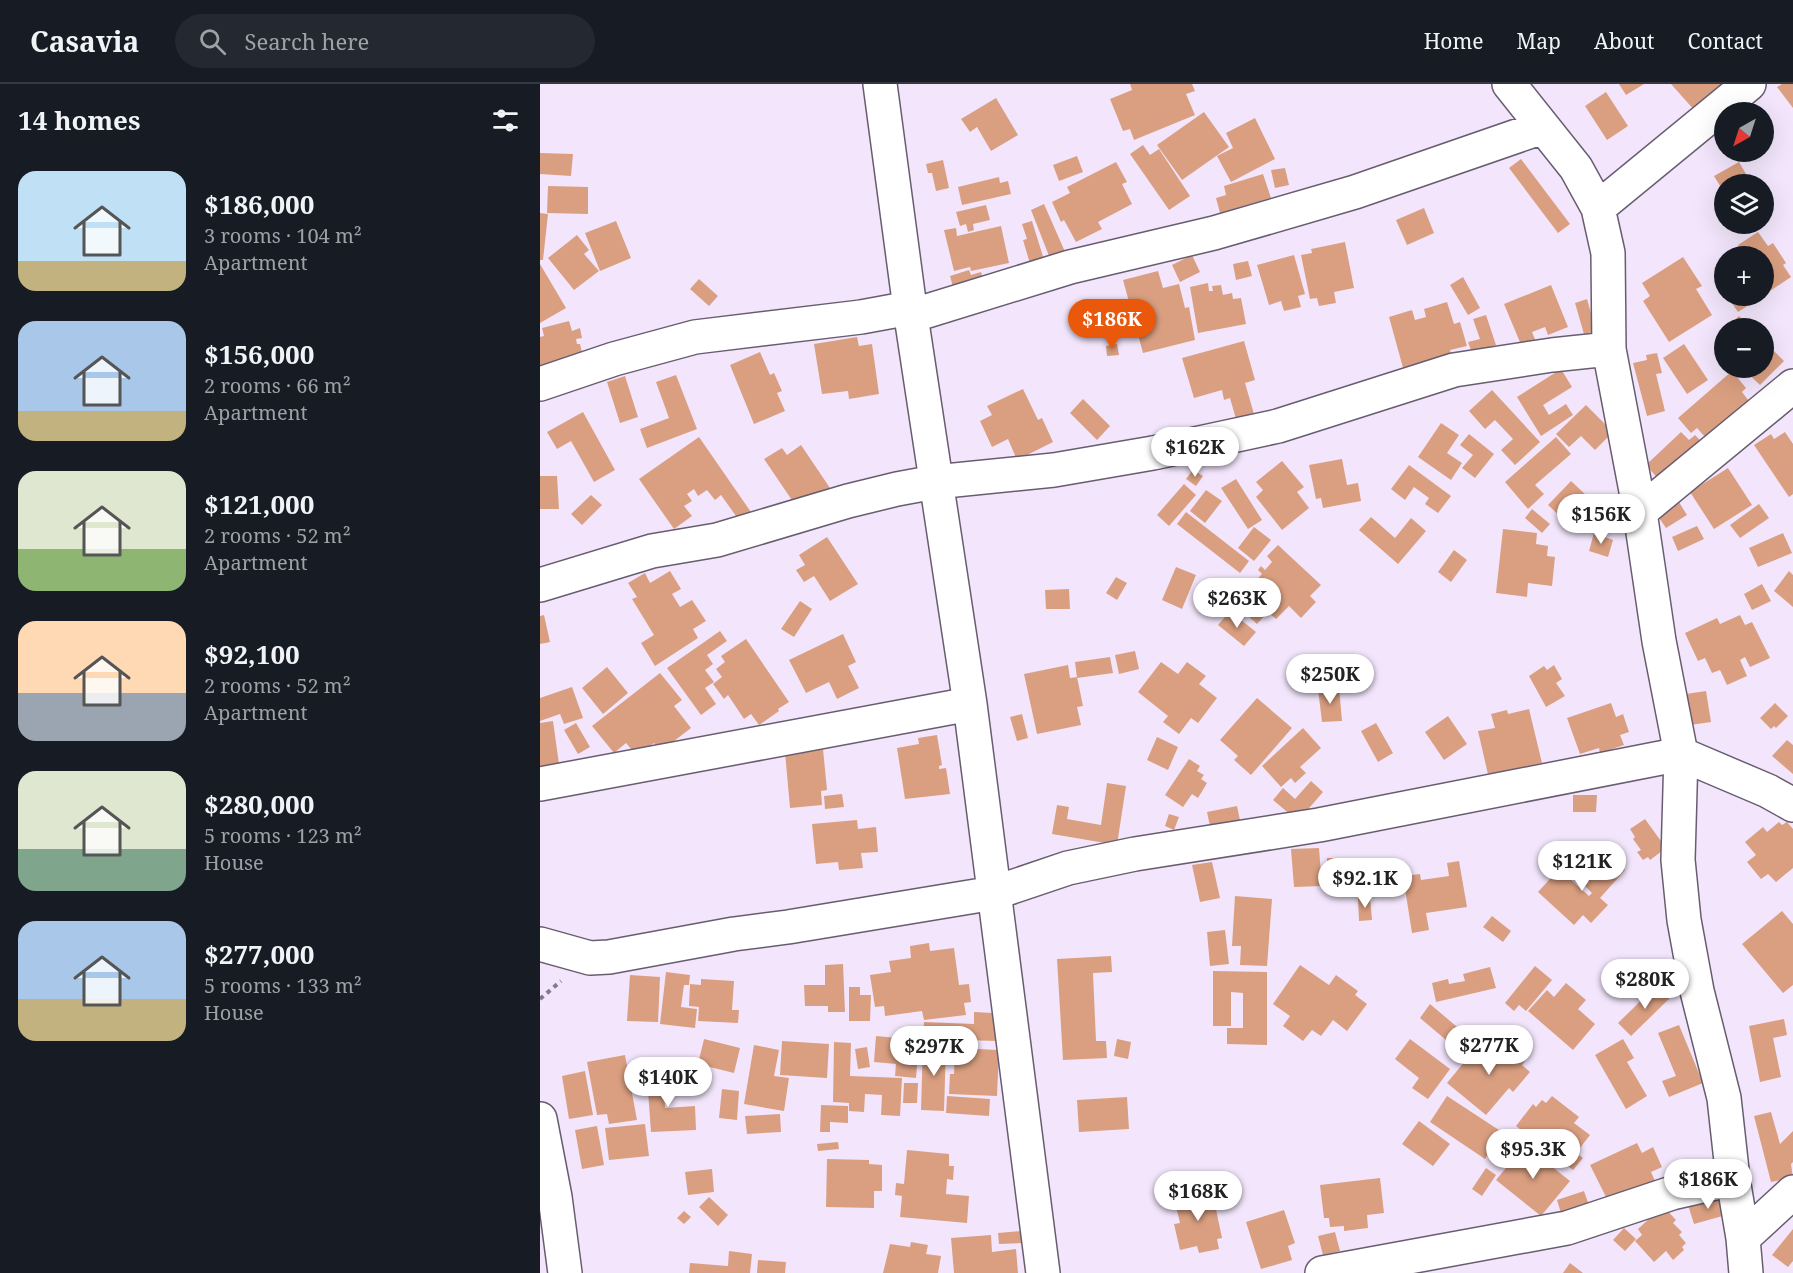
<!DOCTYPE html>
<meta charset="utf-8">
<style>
body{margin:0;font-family:"Noto Serif",serif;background:#242831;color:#f1f3f6;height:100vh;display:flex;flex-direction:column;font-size:22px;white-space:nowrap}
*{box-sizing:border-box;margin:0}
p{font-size:20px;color:#9ea1a6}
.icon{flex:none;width:33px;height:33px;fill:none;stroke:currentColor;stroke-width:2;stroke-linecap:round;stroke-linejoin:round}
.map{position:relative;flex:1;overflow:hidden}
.side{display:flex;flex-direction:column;background:#171b24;width:540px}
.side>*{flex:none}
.needle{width:39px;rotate:219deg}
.controls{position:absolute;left:1174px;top:18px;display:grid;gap:12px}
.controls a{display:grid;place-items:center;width:60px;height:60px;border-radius:50%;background:#171b24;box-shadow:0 6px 24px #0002;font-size:30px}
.price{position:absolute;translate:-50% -51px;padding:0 14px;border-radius:21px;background:#fff;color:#222;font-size:20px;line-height:39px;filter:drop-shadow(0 2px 3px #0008)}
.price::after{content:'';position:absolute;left:50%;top:36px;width:18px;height:14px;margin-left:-9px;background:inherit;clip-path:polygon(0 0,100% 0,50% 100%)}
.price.selected{background:#ea580c;color:#fff}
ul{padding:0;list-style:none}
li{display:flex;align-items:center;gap:18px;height:150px;padding:0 18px}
li span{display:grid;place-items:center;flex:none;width:168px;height:120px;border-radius:18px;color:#555}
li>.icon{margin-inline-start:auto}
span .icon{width:72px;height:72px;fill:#fffc;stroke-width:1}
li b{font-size:26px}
h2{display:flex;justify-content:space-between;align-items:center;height:72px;padding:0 18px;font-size:26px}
header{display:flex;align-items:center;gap:36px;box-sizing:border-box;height:84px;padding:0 30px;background:#171b24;border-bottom:2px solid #363941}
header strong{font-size:28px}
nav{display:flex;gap:33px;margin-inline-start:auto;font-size:21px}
.search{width:420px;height:54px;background:#242831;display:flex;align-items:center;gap:15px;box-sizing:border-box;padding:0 21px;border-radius:33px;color:#9ea1a6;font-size:22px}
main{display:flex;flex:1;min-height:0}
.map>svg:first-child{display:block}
.building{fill:#da9f81}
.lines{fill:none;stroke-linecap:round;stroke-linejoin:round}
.minor-casing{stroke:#685d6f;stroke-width:36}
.path{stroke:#847b8a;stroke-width:4;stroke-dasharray:4.5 4.5;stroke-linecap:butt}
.minor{stroke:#fff;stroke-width:33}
</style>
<header>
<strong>Casavia</strong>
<div class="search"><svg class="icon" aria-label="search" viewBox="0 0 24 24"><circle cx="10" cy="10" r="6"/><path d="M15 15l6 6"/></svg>Search here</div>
<nav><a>Home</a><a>Map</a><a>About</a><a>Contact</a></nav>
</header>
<main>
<section class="side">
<h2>14 homes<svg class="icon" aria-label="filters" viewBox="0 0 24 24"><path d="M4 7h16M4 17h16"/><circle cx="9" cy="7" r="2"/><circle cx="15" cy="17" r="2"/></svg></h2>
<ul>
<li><span style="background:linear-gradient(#bfe0f5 75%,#c2b280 0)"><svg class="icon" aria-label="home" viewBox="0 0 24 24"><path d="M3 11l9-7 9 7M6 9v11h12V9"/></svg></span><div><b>$186,000</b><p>3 rooms · 104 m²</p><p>Apartment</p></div></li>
<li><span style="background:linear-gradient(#a9c7e8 75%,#c2b280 0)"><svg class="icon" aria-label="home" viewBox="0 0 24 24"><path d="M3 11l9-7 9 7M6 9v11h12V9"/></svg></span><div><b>$156,000</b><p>2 rooms · 66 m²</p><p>Apartment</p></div></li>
<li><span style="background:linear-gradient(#dfe7d0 65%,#8fb573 0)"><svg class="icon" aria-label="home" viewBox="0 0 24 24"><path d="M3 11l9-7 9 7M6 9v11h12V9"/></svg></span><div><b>$121,000</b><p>2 rooms · 52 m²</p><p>Apartment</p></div></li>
<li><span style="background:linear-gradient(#ffd9b3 60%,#9aa5b1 0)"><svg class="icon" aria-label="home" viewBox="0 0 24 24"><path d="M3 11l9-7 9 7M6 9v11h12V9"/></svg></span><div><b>$92,100</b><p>2 rooms · 52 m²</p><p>Apartment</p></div></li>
<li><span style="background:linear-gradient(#dfe7d0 65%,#7fa58c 0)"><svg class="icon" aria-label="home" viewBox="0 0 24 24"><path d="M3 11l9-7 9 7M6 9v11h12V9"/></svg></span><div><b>$280,000</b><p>5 rooms · 123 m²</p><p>House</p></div></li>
<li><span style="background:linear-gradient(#a9c7e8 65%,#c2b280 0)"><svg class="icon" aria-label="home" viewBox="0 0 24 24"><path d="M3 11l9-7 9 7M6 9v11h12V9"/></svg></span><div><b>$277,000</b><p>5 rooms · 133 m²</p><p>House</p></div></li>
</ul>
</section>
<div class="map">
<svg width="1253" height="1189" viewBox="0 0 1253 1189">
<rect width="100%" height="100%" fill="#f3e6fc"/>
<path class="building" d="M590 0H652L655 7 646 10 655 31 594 56 590 45 583 47 570 15 592 6Z
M1079 0H1104L1086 11Z
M1131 0H1181L1184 3 1156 28Z
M1242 0H1253V24L1237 3Z
M1066 8 1088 42 1067 56 1045 22Z
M456 14 478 51 451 67 437 43 430 48 421 35Z
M664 28 689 63 642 96 617 61Z
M715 34 735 75 691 98 677 72 693 64 686 49Z
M603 61 610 71 619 65 650 112 629 126 590 70Z
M0 69 33 70 31 92 0 90Z
M537 72 543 88 519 97 513 81Z
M981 75 1030 140 1018 149 969 84Z
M403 76 409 104 396 107 392 89H388L386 80Z
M576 78 587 98 582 100 592 120 558 138 562 145 536 158 524 136 521 138 512 118 530 109 527 103Z
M1199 78 1212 100H1185V110L1174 92Z
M745 84 749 101 735 104 731 86Z
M723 90 731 114 680 129 676 114 686 111 684 102Z
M459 93 460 99 468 97 471 110 422 121 418 103Z
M8 102 48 103V130L7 129Z
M504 120 526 170 511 177 491 126Z
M446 121 450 136 433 140 434 146 428 148 426 140 420 142 416 128Z
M884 124 894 149 867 161 856 136Z
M0 129 8 130 3 176H0Z
M76 137 91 174 60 187 45 149Z
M492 137 505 179 491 183 483 156 487 155 482 140Z
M461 142 469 179 431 187 430 183 414 187 404 146 416 144 417 152Z
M1218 148 1228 162 1233 159 1246 179 1243 181 1251 193 1224 211V172H1193L1201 167 1198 161Z
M37 151 49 166 44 170 59 187 34 206 8 174Z
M805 158 814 204 794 208 796 219 779 222 777 214 770 215 761 171 772 169 771 165Z
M652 171 660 188 640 198 632 181Z
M754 171 765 210 758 212 761 223 744 227 741 217 729 221 717 181Z
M1143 173 1162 202 1156 205 1172 231 1129 258 1103 217 1110 212 1102 199Z
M708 177 712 192 696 196 693 180Z
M1185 177V201L1174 184Z
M0 180 26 224 0 239Z
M429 186 431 191 441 188 445 202 414 207 410 192Z
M618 187 623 204 639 200 645 224 649 223 655 256 603 269 583 196Z
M923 193 940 224 928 231 910 201Z
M159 195 178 212 169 222 150 205Z
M668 199 669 207H673L672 202 681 201 683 211 692 209 693 215 701 214 706 240 658 249 650 203Z
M1011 201 1028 243 1008 251 1005 243 992 248 996 258 982 263 964 220Z
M1187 212H1223L1198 228Z
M1047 215 1056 247 1044 250 1035 219Z
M907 218 914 240 920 238 927 262 910 266 913 278 865 291 849 233 872 226 875 236 886 233 884 225Z
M946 231 956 261 932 269 928 258 940 255 933 235Z
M1199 232 1212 244H1186Z
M29 237 32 247 40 244 42 254 36 255 37 260H40L44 277 0 287V253L4 252 2 244Z
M1185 246V266L1175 256Z
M317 253 319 262 332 260 339 310 309 315 308 307 282 310 274 260Z
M704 257 715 296 705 299 714 330 696 335 690 314 684 316 682 306 654 314 642 274Z
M1224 257 1244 277 1220 301 1202 284H1224Z
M577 260 579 271 567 272 566 262Z
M1144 260 1168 296 1147 310 1123 274Z
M220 268 230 291 234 289 242 307 237 309 245 327 214 340 190 281Z
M1117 269 1122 289 1116 290 1125 327 1107 332 1093 279 1107 276 1106 271Z
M1021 285 1032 303 1003 321 1009 331 1026 320 1033 331 1001 352 977 313Z
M1192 287 1206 304 1202 308 1209 317 1166 354 1157 344 1151 349 1138 334Z
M136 291 157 345 107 364 100 345 129 334 116 298Z
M85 292 98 333 80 339 67 298Z
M483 305 498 336 502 334 513 358 477 376 468 355 452 363 440 337 452 331 447 322Z
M952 306 1000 358 975 381 961 366 973 355 955 336 945 345 929 327Z
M543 315 570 342 557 356 530 329Z
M1046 321 1073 348 1055 366 1041 352 1029 363 1016 350Z
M43 328 75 386 54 398 31 357 17 365 7 348Z
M901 339 919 351 907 369 922 379 911 396 878 373Z
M1141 348 1149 356 1155 351 1162 358 1120 397 1106 381Z
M1245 348 1253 360V410L1249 413 1214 361 1231 350 1234 355Z
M929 350 954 370 935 394 922 384 933 371 920 361Z
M159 353 213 431 201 439 181 411 175 416 167 406 158 412 154 405 147 410 152 417 144 422 152 432 134 445 99 395Z
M1016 353 1031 370 995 401 1004 410 988 425 965 398Z
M261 361 290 404 258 425 224 375 242 364 247 371Z
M802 375 807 401 818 399 821 417 783 424 781 414 776 415 769 381Z
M742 377 764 403 757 408 769 424 742 446 716 413 723 406 716 398Z
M869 381 911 412 898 429 885 420 889 414 874 403 865 416 851 405Z
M1188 384 1212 421 1174 445 1150 408Z
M653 386 663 392 656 402 646 395Z
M0 392H17L19 425H0Z
M696 395 722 436 708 445 681 404Z
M1031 397 1047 412 1024 436 1008 421Z
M644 400 656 411 629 442 617 431Z
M666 406 682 417 665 439 650 427Z
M51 411 62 421 42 441 31 430Z
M1137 415 1147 431 1126 444 1115 428Z
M1219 420 1229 434 1200 454 1190 441Z
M992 425 1010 440 1002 449 985 434Z
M646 428 709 477 700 489 637 440Z
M831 433 855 454 871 434 886 447 858 480 819 446Z
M1157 442 1164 455 1138 467 1132 453Z
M714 443 731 456 714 477 698 464Z
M963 445 997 449 996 460 1008 462 1007 472 1015 473 1012 502 988 499 987 513 956 509Z
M1054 449 1073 456 1068 473 1049 467Z
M1243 449 1252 469 1218 483 1209 464Z
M287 453 318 500 290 517 274 492 264 498 256 486 265 481 259 471Z
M738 461 781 501 770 512 776 518 761 534 749 522 736 535 728 528 717 540 695 520 698 517 693 512 706 498 711 502 722 490 718 486 721 482 725 486 732 478 727 472Z
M914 466 927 476 911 498 898 488Z
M636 483 656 491 642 525 622 516Z
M130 487 141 505 132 510 140 523 152 516 166 537 153 545 158 554 115 582 101 559 114 551 92 515 97 513 88 499 105 489 110 499Z
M1249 487 1253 491V523L1234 507Z
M576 493 587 499 577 516 566 509Z
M1222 500 1231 517 1212 526 1204 510Z
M529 505 530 525H506L505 506Z
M260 517 272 525 254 553 241 545Z
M690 527 716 548 704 562 678 541Z
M4 531 10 558 0 560V532Z
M1200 531 1205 541 1212 538 1230 574 1210 583 1205 573 1200 576 1207 592 1187 601 1180 586 1172 589 1165 574 1158 577 1145 549 1177 534 1180 540Z
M180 547 187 557 167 571 173 580 165 586 174 598 165 604 176 620 161 631 127 584Z
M303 550 316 578 308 582 319 604 297 615 289 598 266 609 249 576Z
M206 555 249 618 238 625 239 627 219 641 211 630 204 635 188 611 184 615 173 600 182 593 176 585 185 578 181 572Z
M595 567 599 585 579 590 575 571Z
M570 573 573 589 537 594 535 578Z
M621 578 638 590 647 578 666 592 659 600 677 614 658 639 651 634 639 650 623 638 628 632 598 608Z
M528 581 530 594 537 593 543 622 537 623 541 641 497 650 484 590Z
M1014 581 1022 595 1016 599 1025 612 1006 623 989 592 1004 582 1007 586Z
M67 583 88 609 63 630 42 604Z
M120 589 142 616 134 622 151 644 121 667 114 659 97 672 86 659 74 669 52 642Z
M32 603 43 634 24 640 20 630 0 637V614Z
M799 603 802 637 782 638 778 605Z
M1166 607 1171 638 1150 641 1146 610Z
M717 614 752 644 711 691 694 676 698 672 680 656Z
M1071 619 1076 633 1083 630 1089 648 1080 651 1084 661 1060 669 1059 664 1040 670 1027 634Z
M1235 619 1248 632 1236 644 1234 642 1231 645 1220 634Z
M989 625 1002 679 979 684 981 692 950 699 938 647 955 644 951 630 967 626 968 630Z
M482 630 488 654 477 657 470 633Z
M908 632 927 660 904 676 885 648Z
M13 637 19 680 0 683V639Z
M36 639 50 663 38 670 24 646Z
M836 639 853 669 838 678 821 647Z
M763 644 781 664 760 683 766 689 755 699 751 694 741 703 722 682Z
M397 651 402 681 399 682V685L406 684 410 710 365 715 357 664 379 660 378 654Z
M617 653 638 663 628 686 607 676Z
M1247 656 1253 661V690L1232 672Z
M283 665 287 706 281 707 282 721 250 724 245 668Z
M649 675 660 682 657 687 664 691 661 695 667 699 658 714 652 710 643 723 625 711Z
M771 697 783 708 758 737 733 716 743 704 755 715Z
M567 699 586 702 577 761 512 750 517 721 529 723 527 735 561 741Z
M302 710 304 723 285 725 284 712Z
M1033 711H1057L1056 728H1033Z
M697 722 702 746 672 752 667 728Z
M629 730 639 733 634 746 625 742Z
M1105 735 1126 764 1110 776 1108 773 1103 776 1097 768 1101 766 1093 755 1095 753 1090 745Z
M317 736 318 745 336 743 338 768 321 769 323 784 299 786 298 778 276 780 272 740Z
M1239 738 1242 741 1247 738 1253 745V784L1236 798 1228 790 1221 795 1207 778 1216 771 1205 758 1223 743 1227 748Z
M779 764 782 802 754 803 751 765Z
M1068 770 1085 786 1060 814 1068 821 1051 839 1043 831 1034 841 998 808 1019 785 1049 812 1052 809 1045 802 1049 798 1046 795Z
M787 774H825V797L787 798Z
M919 777 927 823 886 829 889 846 872 849 863 792 880 790 881 796 909 792 907 779Z
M672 778 680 814 660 818 652 781Z
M695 812 732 815 727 882 700 881 701 862H692Z
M830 813 832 836 819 837 818 814Z
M1242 827 1253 840V901L1243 909 1202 860Z
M952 832 971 847 963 858 943 843Z
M685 846 689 880 670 882 667 848Z
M389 859 390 867 414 864 419 901 429 900 431 918 424 919 426 931 384 936 382 927 345 932 344 922 335 923 330 891 351 888 349 877 371 874 370 862Z
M571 872 572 888 553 889 556 957H566L567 974 523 976 517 875Z
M303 880 305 928H288V922H265L264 901H285V881Z
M760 881 789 901 796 891 818 907 815 911 827 920 807 947 793 936 781 952 772 946 763 957 743 942 750 932 733 920Z
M995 882 1012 896 986 927 979 921 974 927 965 919Z
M950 883 956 904 896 918 892 899 908 895 909 900 925 897 923 890Z
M673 887 727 888V961L687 960V944H703V909L691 908V942H673Z
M126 888 150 891 149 901H144L141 923 157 925 155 944 120 940Z
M90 891 120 893 118 938 87 937Z
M161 895 194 897 192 926H199L198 939 158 937 159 923 149 922 150 900 161 901Z
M1026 899 1046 916 1038 925 1055 940 1033 966 988 927 1007 906 1014 913Z
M1119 899 1132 912 1091 952 1078 939Z
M309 903H320V911H331L330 937H309Z
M890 920 936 959 925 972 880 934Z
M434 928 453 929V941H459L458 957 383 955 384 938 434 940Z
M1244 935 1247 951 1233 954 1241 993 1220 998 1209 942Z
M1139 941 1163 999 1129 1013 1122 997 1136 992 1118 949Z
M336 952 379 956 376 994 355 992 356 980 334 978Z
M164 955 200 964 194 989 158 980Z
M577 955 591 958 588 975 574 972Z
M870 955 910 985 888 1015 872 1004 879 994 855 975Z
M958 955 985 977 982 981 990 988 973 1008 969 1004 946 1031 907 999 935 965 944 972Z
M1083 955 1094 974 1087 978 1107 1012 1086 1025 1055 971Z
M242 957 289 960 287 994 240 991Z
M294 958 311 959 310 992 362 994 360 1032 341 1031 342 1011 325 1010 324 1028 309 1027V1019L293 1018Z
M383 960 406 961 404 1027 381 1026Z
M214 961 239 966 234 992 249 994 244 1027 204 1020Z
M327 963 330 983 318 985 315 965Z
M415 964 459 966 457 1012 409 1010 410 990H414Z
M85 971 97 1036 69 1040 67 1030 57 1031 47 978Z
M45 987 53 1031 29 1035 22 992Z
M136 991 137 1005H124L125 1024 155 1022 156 1046 111 1048 107 993Z
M364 999H378L377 1019H363Z
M182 1005 199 1007 197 1036 179 1034Z
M407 1012 450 1015 449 1032 406 1029Z
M907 1012 962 1048 945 1075 890 1038Z
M1012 1012 1039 1033 1034 1039 1050 1051 1036 1069 1043 1074 1033 1086 976 1042 993 1020 996 1023 1002 1016 1006 1019Z
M587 1013 589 1045 539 1048 537 1016Z
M281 1021 308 1022V1039L290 1038V1048H280Z
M1231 1028 1240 1060 1253 1047V1078L1251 1080 1253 1094 1231 1098 1214 1032Z
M240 1030 241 1048 207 1050 205 1032Z
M879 1037 910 1060 893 1082 862 1060Z
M105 1040 109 1072 69 1076 65 1044Z
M57 1042 64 1081 42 1085 35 1046Z
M298 1058 299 1065 278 1067 277 1060Z
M1097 1059 1102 1069 1113 1063 1122 1083 1111 1088 1115 1097 1069 1119 1050 1081Z
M985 1061 1030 1097 1001 1132 956 1096Z
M367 1066 409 1070V1082H414L413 1096 407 1095 406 1110 429 1112 427 1139 360 1133 362 1112 355 1111 356 1099 364 1100Z
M287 1075 329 1076V1080L342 1081V1107H334V1124L286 1123Z
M946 1084 956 1091 942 1112 932 1105Z
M172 1085 174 1108 148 1111 145 1088Z
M672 1087 673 1100 648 1103 647 1090Z
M840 1094 844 1129 827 1131 828 1144 804 1147V1142L790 1143 789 1134H784L780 1101Z
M672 1106 682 1154 677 1155 679 1165 659 1169 657 1162 640 1166 634 1140 640 1139 634 1114Z
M1044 1107 1052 1130 1024 1139 1017 1116Z
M1185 1111 1186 1131 1154 1140 1148 1121Z
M169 1113 188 1131 178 1142 159 1123Z
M1123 1122 1136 1136 1133 1139 1142 1148 1139 1151 1146 1159 1142 1163 1144 1166 1133 1176 1126 1167 1114 1178 1095 1157 1102 1151 1098 1145Z
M744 1126 755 1159 748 1162 752 1176 721 1185 706 1138Z
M144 1127 151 1133 144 1140 137 1134Z
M1084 1144 1096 1155 1085 1167 1073 1156Z
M1253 1145V1177L1248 1183 1232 1171Z
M482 1147 483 1159 459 1160 458 1149Z
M795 1148 800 1167 783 1171 778 1152Z
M451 1151 452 1168 476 1165 478 1189H414L411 1154Z
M371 1158 388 1161 386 1170 401 1172 398 1189H343L350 1160 370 1163Z
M189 1167 212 1170 210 1189H149L150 1179 188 1182Z
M218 1176 246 1178 245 1189H217Z
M1030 1179 1043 1189H1023Z"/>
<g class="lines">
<defs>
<path id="minor" d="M340 0 371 232 430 620 503 1189
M969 0 1036 84 1058 124 1068 169 1069 265 1100 428 1119 557 1141 670 1138 776 1144 836 1157 907 1184 1014 1193 1095 1203 1154 1206 1189
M1058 124 1209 0
M371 232 530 183 674 149 815 108 1003 43
M0 300 74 275 155 253 321 233 370 224
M1100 428 1253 302
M0 501 112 467 177 456 308 417 357 405 395 398 514 386 613 369 738 342 914 286 1012 271 1069 265
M0 700 430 620
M0 860 50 874 69 873 194 850 248 843 454 809 528 784 595 770 779 741 1141 670 1228 707 1253 721
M0 1035 15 1113 25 1189
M1203 1154 1253 1108
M782 1189 1027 1144 1132 1109 1193 1095"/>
</defs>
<use href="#minor" class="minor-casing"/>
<path class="path" d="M0 915 21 897"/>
<use href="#minor" class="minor"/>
</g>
</svg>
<div class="controls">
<a><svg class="needle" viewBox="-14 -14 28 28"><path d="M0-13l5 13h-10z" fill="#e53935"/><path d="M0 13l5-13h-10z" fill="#9ea1a6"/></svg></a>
<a><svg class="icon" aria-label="layers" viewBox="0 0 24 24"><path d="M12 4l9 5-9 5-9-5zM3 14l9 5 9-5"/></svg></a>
<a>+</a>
<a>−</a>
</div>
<b class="price selected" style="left:572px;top:266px">$186K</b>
<b class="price" style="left:655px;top:394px">$162K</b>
<b class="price" style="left:1061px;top:461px">$156K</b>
<b class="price" style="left:697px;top:545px">$263K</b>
<b class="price" style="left:790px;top:621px">$250K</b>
<b class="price" style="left:1042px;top:808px">$121K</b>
<b class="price" style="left:825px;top:825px">$92.1K</b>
<b class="price" style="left:1105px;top:926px">$280K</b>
<b class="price" style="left:949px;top:992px">$277K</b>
<b class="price" style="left:394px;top:993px">$297K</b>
<b class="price" style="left:128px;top:1024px">$140K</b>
<b class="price" style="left:993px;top:1096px">$95.3K</b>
<b class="price" style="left:1168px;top:1126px">$186K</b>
<b class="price" style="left:658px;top:1138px">$168K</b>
</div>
</main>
